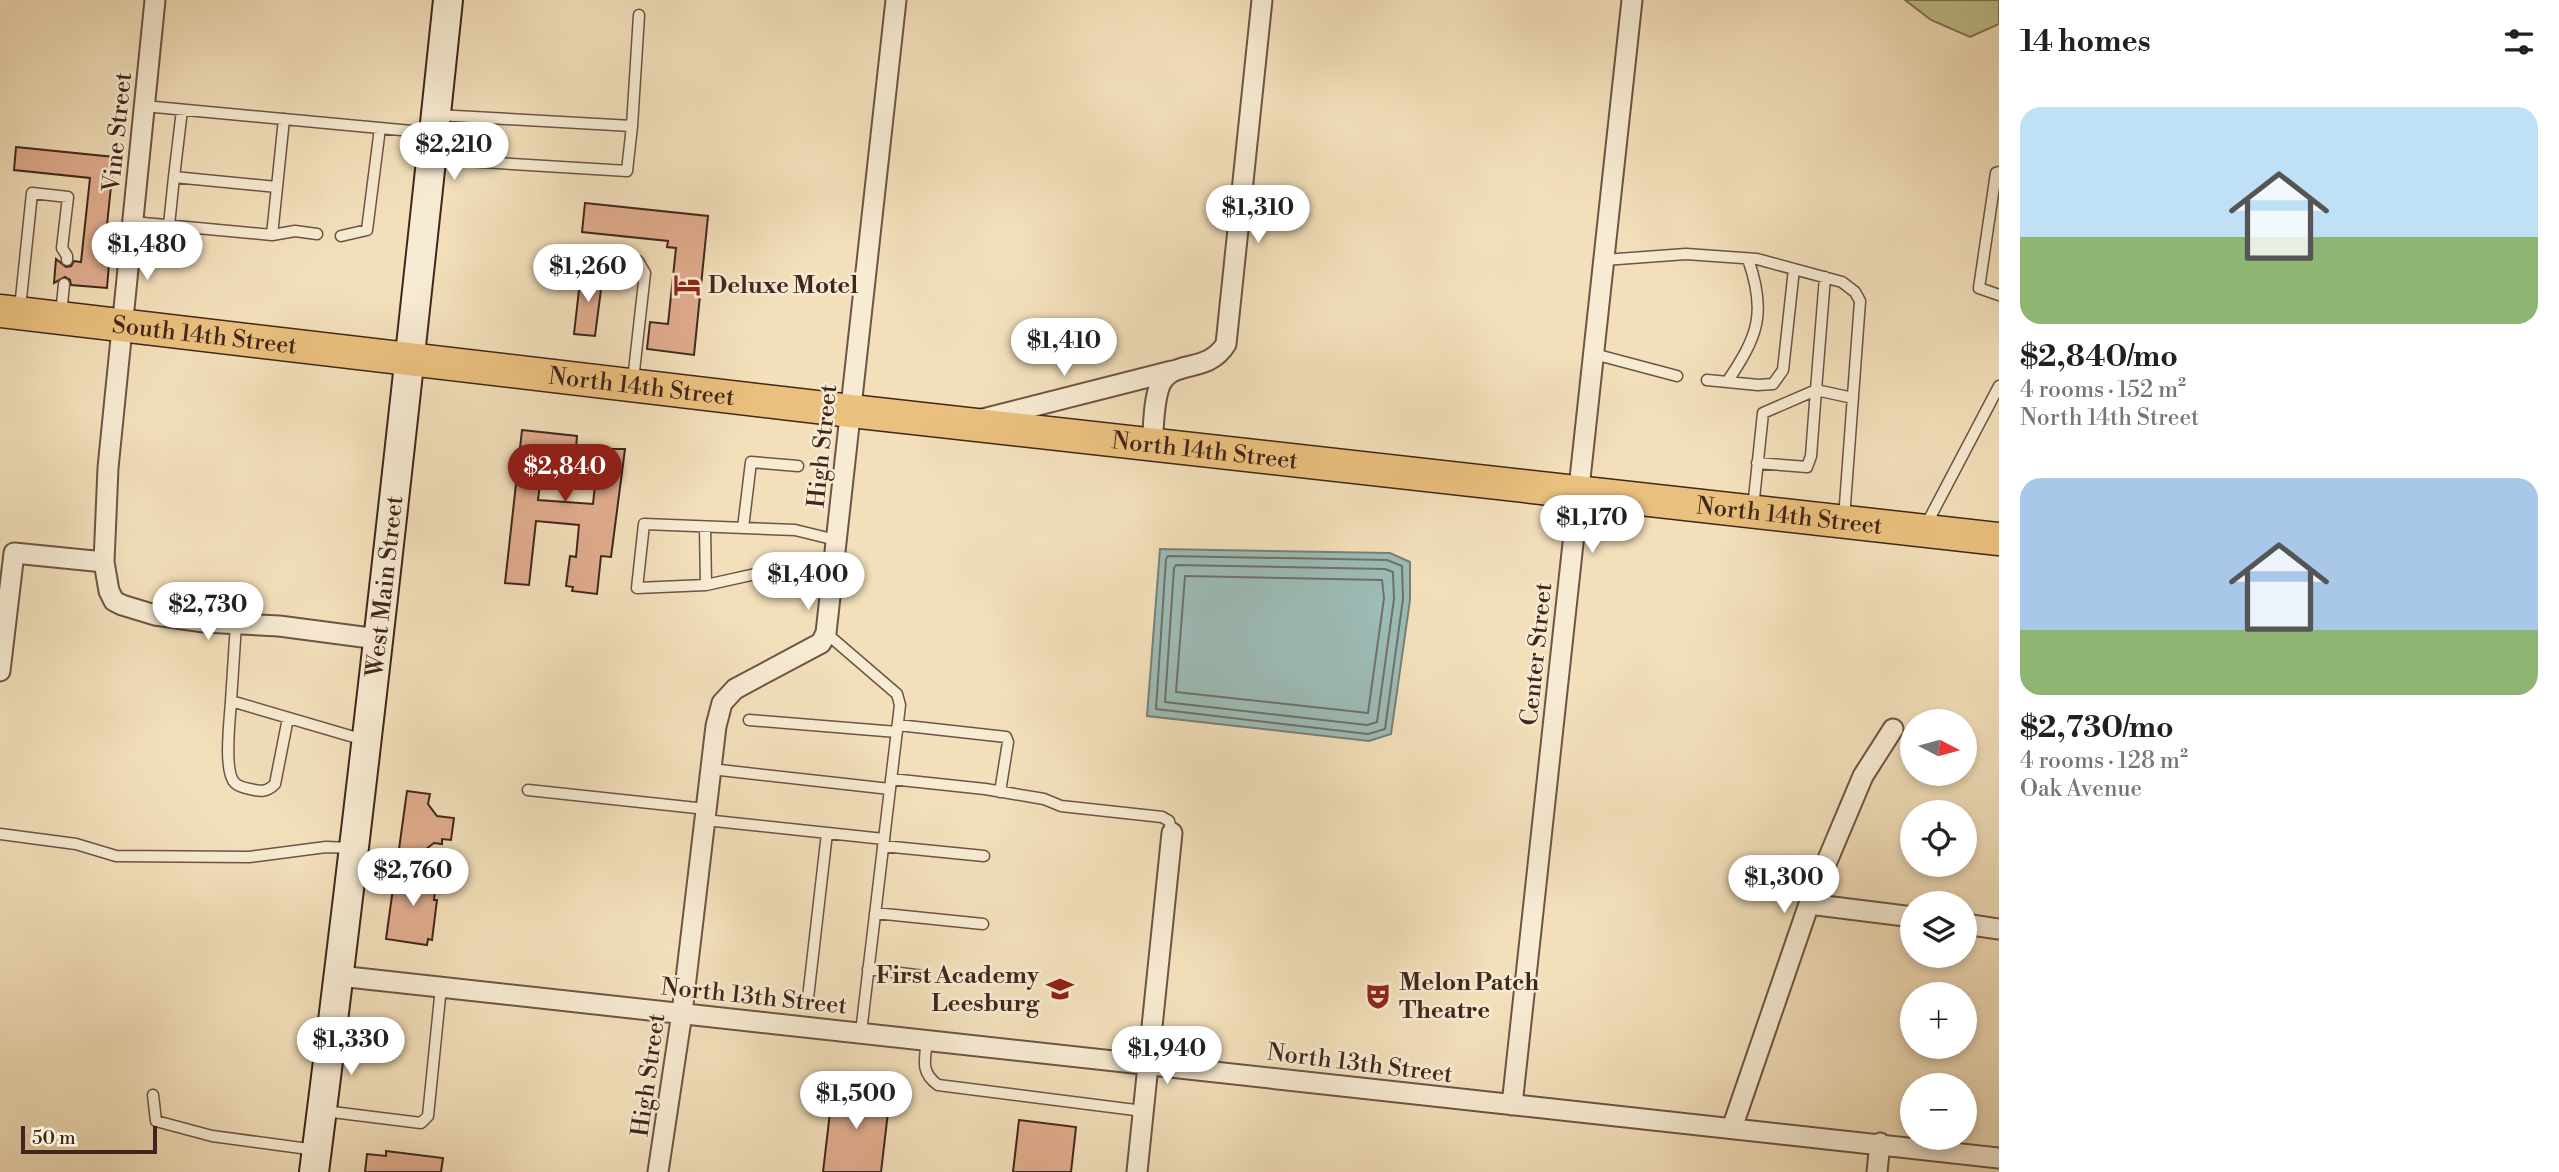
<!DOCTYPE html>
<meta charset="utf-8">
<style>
body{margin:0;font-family:"Libre Bodoni",serif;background:#f2f2f2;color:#202124;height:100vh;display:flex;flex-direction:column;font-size:26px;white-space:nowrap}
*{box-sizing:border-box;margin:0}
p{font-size:23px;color:#757577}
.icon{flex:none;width:38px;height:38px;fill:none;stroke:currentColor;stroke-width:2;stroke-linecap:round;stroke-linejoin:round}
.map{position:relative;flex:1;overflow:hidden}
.sheet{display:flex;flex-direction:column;background:#fff;width:560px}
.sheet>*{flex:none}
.needle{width:46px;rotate:96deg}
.tools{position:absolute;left:1900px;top:709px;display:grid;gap:14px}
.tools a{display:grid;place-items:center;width:77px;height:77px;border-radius:50%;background:#fff;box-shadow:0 4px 10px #0003;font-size:35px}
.scale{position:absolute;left:21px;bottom:18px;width:136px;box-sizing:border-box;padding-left:7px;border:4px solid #40261c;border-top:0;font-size:19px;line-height:24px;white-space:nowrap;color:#40261c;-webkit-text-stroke:5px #f7ebd3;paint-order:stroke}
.price{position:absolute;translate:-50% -60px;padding:0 16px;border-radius:24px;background:#fff;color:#222;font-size:23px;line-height:46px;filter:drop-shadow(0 2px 4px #0008)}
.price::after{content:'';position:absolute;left:50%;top:42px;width:21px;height:16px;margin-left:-10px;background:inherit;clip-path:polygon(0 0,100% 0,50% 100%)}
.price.on{background:#8f2418;color:#fff}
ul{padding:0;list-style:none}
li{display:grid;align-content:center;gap:14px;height:371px;padding:0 21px}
li span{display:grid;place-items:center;height:217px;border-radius:21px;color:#555}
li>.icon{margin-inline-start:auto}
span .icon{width:126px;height:126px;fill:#fffc;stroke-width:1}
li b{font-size:30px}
h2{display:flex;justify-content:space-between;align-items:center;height:84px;padding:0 21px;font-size:30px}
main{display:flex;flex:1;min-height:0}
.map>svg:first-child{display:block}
.green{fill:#bfc18d;stroke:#807454;stroke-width:2}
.water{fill:#9dbcb7;stroke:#788079;stroke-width:2}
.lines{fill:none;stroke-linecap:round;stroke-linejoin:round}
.shore{stroke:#6e716a;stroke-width:2}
.building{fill:#e1ac8f;stroke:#40261c;stroke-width:2;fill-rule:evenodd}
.service-casing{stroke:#6d5444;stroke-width:13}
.minor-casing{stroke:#6d5444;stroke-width:23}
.secondary-casing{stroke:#40261c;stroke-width:32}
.trunk-casing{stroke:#40261c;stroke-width:35}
.service{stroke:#f7ebd3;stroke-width:10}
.minor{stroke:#f7ebd3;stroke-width:19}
.secondary{stroke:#f7ebd3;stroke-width:28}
.trunk{stroke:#eac07e;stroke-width:32}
.labels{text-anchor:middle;stroke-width:5;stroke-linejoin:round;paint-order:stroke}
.street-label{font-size:24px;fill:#40261c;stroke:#f7ebd3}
.poi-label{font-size:24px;font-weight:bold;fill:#40261c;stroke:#f7ebd3;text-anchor:start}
</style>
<main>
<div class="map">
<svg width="1999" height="1172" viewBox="0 0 1999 1172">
<rect width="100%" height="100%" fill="#f3e0bb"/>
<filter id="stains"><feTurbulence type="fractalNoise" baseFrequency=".00286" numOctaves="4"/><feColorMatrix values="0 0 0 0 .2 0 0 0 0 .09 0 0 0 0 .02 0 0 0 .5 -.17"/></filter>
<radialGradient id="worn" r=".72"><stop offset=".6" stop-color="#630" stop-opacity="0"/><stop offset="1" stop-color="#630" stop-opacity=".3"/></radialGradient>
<path class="green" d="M1905 0H1999V24L1970 37 1931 20Z"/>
<path class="water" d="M1160 549 1390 553 1410 562V600L1391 734 1369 741 1147 716Z"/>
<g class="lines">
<path class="shore" d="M1168 556 1387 560 1402 566 1403 599 1385 729 1368 734 1156 709 1166 559Z
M1176 565 1385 569 1393 572 1394 599 1377 722 1367 725 1165 702 1174 568Z
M1185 576 1382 580 1384 598 1368 713 1176 692Z"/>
</g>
<path class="building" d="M16 147 114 157 103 264H109L107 288 71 285 70 280 65 277 54 283 56 259 66 267 71 266 74 261 81 262 90 178 14 170Z
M585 203 708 216 694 355 647 349 650 322 668 324 676 248 667 247 668 241 582 232Z
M581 272 603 274 595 336 574 334Z
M522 430 577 436 576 449H625L611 557 601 556 597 594 572 591 573 587 566 586 570 556 576 557 579 525 536 521 529 585 505 583ZM543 460 597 466 593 504 538 500Z
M407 791 430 794 428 804 437 816 454 818 451 840 442 839V844L434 843 422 852 399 849Z
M416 870 437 873 434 900H437L432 940 428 939 427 945 386 939 394 881Z
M833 1087 890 1095 881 1172H823Z
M1019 1120 1076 1127 1071 1172H1013Z
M386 1151 443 1158 441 1172H365L367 1154 386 1156Z"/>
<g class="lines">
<defs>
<path id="service" d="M144 106 433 133
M182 110 174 177 277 187 284 119
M632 126 639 15
M432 159 627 171 632 126 437 115
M1999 172 1996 173 1979 288 1999 295
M133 222 272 235 295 231 317 234
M169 225 174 177
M272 235 277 187
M341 236 367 230 380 128
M589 256 638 261 645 273 633 380
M1604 260 1686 254 1757 259 1842 282 1855 292 1860 301 1844 518
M20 308 32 193 68 197 62 248 67 256V260
M61 315 64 284
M1594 354 1677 376
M1707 380 1758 385 1773 384 1783 370 1794 269
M1727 382C1758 336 1767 313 1748 259
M1757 463 1807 467 1811 456 1816 390 1853 398
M1753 508 1763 413 1816 390 1825 277
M705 527 706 585
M1925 527 1999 386
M743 528 751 462 798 466
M832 580 792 566 706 585 637 588 644 524 795 530 836 540
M236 624 231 701 364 740
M826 633 897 694 900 705 861 1032
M231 701C230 719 223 772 235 783 239 787 245 788 250 789 261 792 267 792 275 784L288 718
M749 720 897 732
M898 725 1006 737 1008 742 1000 792
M711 769 890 789
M891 779 985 789 1044 799 1061 806 1162 817 1169 821 1172 833
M528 790 706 809
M705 820 884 839
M0 834 76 844 116 856 249 857 326 847 351 848
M883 846 984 856
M875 913 983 924
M868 969 924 976
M808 998 827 833
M927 1040C925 1060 920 1072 938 1085L1143 1111
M153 1095 156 1121 212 1136 316 1150
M324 1111 421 1123 428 1116 441 987"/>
<path id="minor" d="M155 0 108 468 104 562 109 591 114 601 122 605 155 615 204 622 279 626 378 639
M983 419 1172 371
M1152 445C1154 426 1153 403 1160 385 1172 358 1207 375 1226 344L1262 0
M0 671 14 553 104 562
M1809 904 1913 917
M1965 924 1999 929
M339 976 1999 1158
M1512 1105 1632 0
M1732 1128 1809 904 1863 776 1893 729
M658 1172 682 1013 716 726 722 703 735 689 821 643 826 633 896 0
M1137 1172 1172 833
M1877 1172 1880 1143"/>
<g id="secondary">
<path id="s1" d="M314 1172C364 782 407 391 448 0"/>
</g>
<g id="trunk">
<path id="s2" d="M0 311 851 411 1999 539"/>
</g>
</defs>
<use href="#service" class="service-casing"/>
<use href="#minor" class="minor-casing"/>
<use href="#secondary" class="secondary-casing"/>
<use href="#trunk" class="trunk-casing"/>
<use href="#service" class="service"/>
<use href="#minor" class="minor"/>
<use href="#secondary" class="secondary"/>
<use href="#trunk" class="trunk"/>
</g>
<defs>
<symbol id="hotel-bare" viewBox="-9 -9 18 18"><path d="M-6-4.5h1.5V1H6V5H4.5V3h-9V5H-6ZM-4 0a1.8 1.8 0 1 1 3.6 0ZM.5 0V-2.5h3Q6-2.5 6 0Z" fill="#8f2418" stroke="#f7ebd3" stroke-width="2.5" paint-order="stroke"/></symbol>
<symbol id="school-bare" viewBox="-9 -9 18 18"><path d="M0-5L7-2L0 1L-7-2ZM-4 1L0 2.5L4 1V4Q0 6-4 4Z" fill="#8f2418" stroke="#f7ebd3" stroke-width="2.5" paint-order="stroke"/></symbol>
<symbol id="theatre-bare" viewBox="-9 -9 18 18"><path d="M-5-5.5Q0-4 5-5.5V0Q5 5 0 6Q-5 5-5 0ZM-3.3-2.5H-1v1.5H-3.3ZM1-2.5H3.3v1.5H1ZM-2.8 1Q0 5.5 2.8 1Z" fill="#8f2418" stroke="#f7ebd3" stroke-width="2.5" paint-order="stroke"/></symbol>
</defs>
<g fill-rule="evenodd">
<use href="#hotel-bare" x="668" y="266" width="38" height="38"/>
<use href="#school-bare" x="1041" y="970" width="38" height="38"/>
<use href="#theatre-bare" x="1359" y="977" width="38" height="38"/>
</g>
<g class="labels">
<g class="street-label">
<text transform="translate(117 132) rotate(-84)" y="8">Vine Street</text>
<text dy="8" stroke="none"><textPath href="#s2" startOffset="206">South 14th Street</textPath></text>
<text dy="8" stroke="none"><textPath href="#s2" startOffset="646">North 14th Street</textPath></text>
<text transform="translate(822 446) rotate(-84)" y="8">High Street</text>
<text dy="8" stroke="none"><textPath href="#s2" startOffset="1213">North 14th Street</textPath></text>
<text dy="8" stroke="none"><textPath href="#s2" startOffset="1801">North 14th Street</textPath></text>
<text dy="8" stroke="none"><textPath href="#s1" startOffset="590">West Main Street</textPath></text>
<text transform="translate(1536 654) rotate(-84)" y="8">Center Street</text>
<text transform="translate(754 996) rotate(6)" y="8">North 13th Street</text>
<text transform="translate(1360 1063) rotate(7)" y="8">North 13th Street</text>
<text transform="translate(648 1075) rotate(-82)" y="8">High Street</text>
</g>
<g class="poi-label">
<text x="708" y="293">Deluxe Motel</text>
<text x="1039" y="983" text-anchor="end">First Academy<tspan x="1039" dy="28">Leesburg</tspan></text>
<text x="1399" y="990">Melon Patch<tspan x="1399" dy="28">Theatre</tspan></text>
</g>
</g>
<rect width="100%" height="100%" filter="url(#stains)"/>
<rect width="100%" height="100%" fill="url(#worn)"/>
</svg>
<div class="tools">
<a><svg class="needle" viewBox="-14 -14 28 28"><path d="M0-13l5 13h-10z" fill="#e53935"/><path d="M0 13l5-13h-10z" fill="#757577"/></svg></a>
<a><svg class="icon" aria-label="locate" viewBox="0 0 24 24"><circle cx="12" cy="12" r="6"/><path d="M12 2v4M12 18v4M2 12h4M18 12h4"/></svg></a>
<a><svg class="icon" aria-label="layers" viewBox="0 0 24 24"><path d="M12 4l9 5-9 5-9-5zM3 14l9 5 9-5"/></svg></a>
<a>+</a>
<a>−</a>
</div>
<div class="scale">50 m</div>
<b class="price" style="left:454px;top:182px">$2,210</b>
<b class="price" style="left:1258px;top:245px">$1,310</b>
<b class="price" style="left:147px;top:282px">$1,480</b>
<b class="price" style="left:588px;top:304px">$1,260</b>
<b class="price" style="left:1064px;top:378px">$1,410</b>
<b class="price on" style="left:565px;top:504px">$2,840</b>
<b class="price" style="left:1592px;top:555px">$1,170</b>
<b class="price" style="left:808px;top:612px">$1,400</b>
<b class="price" style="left:208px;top:642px">$2,730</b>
<b class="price" style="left:413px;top:908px">$2,760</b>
<b class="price" style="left:1784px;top:915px">$1,300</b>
<b class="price" style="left:351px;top:1077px">$1,330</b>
<b class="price" style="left:1167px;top:1086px">$1,940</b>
<b class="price" style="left:856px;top:1131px">$1,500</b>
</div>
<section class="sheet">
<h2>14 homes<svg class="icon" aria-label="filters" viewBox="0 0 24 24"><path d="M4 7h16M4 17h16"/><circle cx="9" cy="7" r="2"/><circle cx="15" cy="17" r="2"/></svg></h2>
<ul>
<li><span style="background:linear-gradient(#bfe0f5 60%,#8fb573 0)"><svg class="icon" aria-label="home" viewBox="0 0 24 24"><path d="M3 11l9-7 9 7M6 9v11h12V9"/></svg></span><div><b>$2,840/mo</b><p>4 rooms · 152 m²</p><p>North 14th Street</p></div></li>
<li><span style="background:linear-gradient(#a9c7e8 70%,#8fb573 0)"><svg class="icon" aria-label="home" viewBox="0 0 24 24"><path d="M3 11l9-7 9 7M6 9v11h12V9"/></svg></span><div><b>$2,730/mo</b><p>4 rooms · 128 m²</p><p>Oak Avenue</p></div></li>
</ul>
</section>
</main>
